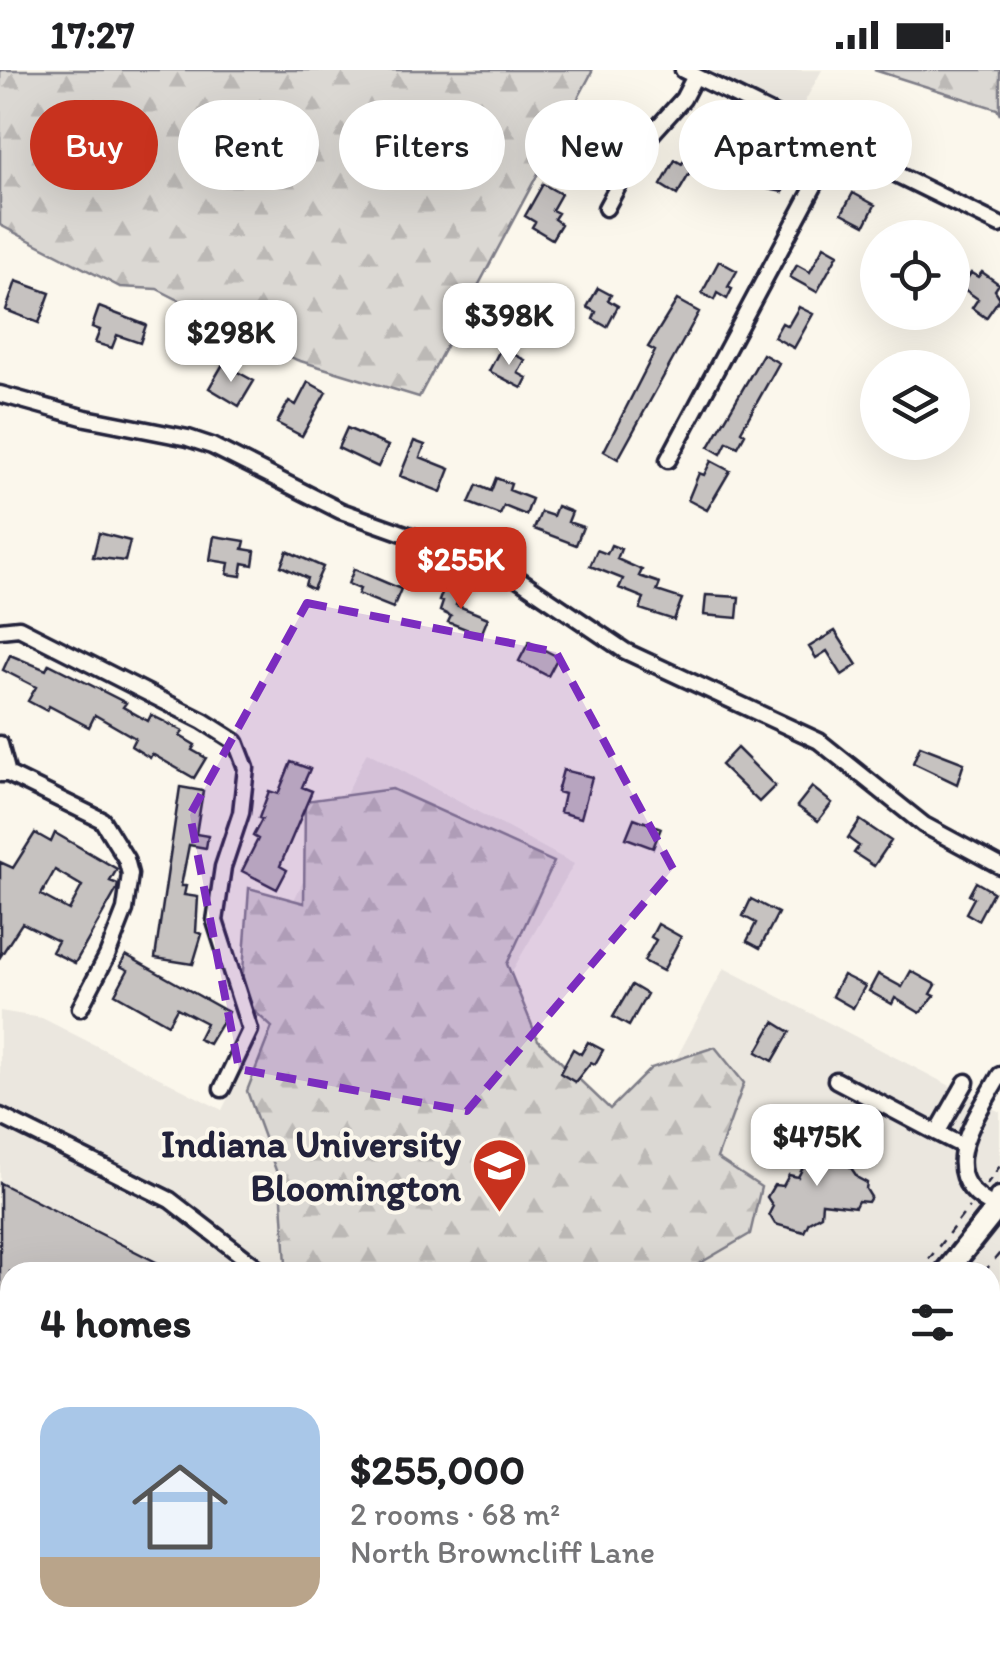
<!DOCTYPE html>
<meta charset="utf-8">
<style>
body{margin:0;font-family:Itim,sans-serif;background:#f6f6f6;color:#202124;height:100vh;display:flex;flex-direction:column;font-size:38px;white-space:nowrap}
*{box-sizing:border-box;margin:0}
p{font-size:32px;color:#757577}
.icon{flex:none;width:55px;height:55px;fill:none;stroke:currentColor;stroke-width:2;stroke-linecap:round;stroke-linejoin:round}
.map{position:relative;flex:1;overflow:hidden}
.side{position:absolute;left:0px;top:1192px;width:1000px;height:392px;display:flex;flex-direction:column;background:#fff;border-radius:30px 30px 0 0;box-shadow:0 10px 40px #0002}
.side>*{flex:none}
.banner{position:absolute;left:30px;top:30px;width:940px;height:90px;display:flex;gap:20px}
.tools{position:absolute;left:860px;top:150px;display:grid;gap:20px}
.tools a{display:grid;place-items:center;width:110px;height:110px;border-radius:50%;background:#fff;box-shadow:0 10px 40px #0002;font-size:50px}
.price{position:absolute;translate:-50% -85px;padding:0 22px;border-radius:20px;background:#fff;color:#222;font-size:32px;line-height:65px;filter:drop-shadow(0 2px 5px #0008)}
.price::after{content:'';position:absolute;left:50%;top:60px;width:30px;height:22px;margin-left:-15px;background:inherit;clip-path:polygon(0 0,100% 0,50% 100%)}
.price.selected{background:#c8321e;color:#fff}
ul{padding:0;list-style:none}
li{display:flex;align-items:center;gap:30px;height:250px;padding:0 40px}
li span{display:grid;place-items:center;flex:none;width:280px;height:200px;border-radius:30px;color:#555}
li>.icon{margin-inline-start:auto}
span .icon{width:120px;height:120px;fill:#fffc;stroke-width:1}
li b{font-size:42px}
h2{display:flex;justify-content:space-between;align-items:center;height:120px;padding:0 40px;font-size:42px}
.pill{padding:0 35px;border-radius:45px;background:#fff;box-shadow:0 10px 40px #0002;font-size:35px;line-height:90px}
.pill.selected{background:#c8321e;color:#fff}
.status{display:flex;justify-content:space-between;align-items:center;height:70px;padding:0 50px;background:#fff;direction:ltr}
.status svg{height:28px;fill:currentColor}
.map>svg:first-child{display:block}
.built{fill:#ebe7df}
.forest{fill:url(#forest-firs);stroke:#7e7d87;stroke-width:2.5}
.pitch{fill:#dbd8d3;stroke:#7e7d87;stroke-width:2.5}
.building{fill:#c6c2c0;stroke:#22223b;stroke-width:2.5;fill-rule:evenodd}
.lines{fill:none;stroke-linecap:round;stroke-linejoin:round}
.minor-casing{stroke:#22223b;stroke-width:21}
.highway-casing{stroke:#22223b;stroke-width:28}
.path{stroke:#22223b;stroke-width:2.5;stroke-dasharray:8 8;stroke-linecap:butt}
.minor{stroke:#fbf7ec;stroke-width:14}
.highway{stroke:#fbf7ec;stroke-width:20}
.marked{fill:#7b2cbf;fill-opacity:0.2;stroke:#7b2cbf;stroke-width:8;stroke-dasharray:20 12;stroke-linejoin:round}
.labels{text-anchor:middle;stroke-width:8;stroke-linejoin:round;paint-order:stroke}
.poi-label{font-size:38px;font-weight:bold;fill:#22223b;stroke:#fbf7ec;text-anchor:end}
</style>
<div class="status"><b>17:27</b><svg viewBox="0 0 49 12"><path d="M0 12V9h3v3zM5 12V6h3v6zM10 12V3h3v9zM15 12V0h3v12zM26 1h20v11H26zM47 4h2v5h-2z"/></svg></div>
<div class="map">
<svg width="1000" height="1583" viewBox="0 0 1000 1583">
<defs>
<pattern id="forest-firs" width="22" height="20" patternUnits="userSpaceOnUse" patternTransform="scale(2.5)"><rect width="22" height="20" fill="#dbd8d3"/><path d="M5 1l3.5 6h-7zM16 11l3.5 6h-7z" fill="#bcb9b6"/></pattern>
</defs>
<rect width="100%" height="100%" fill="#fbf7ec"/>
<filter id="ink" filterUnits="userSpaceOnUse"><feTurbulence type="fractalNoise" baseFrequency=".01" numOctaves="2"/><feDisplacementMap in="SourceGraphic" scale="20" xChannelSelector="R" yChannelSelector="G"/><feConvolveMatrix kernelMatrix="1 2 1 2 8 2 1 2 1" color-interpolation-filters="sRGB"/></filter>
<g filter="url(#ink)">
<path class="built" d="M687 0H822L793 53Z
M367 682 574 794 455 1000 625 1086 724 898 1000 1042V1583H734L739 1575H990V1202H10V1398L0 1393V941L42 948 222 1040 262 959 253 913Z"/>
<path class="forest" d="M0 0H591L592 2 419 327 297 290 157 219 120 217 0 155Z
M874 0H1000V45L997 39Z
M392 719 554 792 507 894 538 970 610 1039 651 998 715 977 744 1013 717 1088 761 1117 750 1164 685 1202H306L286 1194 281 1114 247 1021 272 957 241 929 249 818 304 833 305 731Z
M0 1346 10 1350V1531L0 1552Z"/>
<path class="pitch" d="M990 1496H1000V1583H887L891 1575H990Z"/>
<path class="building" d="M770 85 783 88 782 94 789 95 783 122 763 118Z
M675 90 682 94 684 90 694 96 677 125 661 115Z
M543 114 561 124 552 140 558 143 554 149 561 154 552 169 532 157 535 152 525 146Z
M853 123 875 135 865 155 842 143Z
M824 176 838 184 817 222 790 207 797 195 810 202Z
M719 191 737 201 728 217 732 219 727 229 717 223 714 230 702 223Z
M982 202 999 214 995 220 1000 228 986 248 972 238 978 229 961 217 971 203 978 207Z
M16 211 50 223 39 253 6 240Z
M598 218 611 225 608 230 618 236 607 257 593 249 596 242 587 237Z
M677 230 699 242 618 389 604 381 655 281 648 277Z
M99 237 146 255 140 273 117 265 112 278 95 273 100 260 92 257Z
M799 237 813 244 794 278 774 267 782 253 788 256Z
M501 278 525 290 518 303 527 308 522 318 489 301Z
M763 284 779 293 741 361 745 364 738 377 727 372 721 384 709 377Z
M223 294 254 311 239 336 209 318Z
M308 312 326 322 302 366 277 353 289 331 296 335Z
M347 358 388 376 378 397 338 378Z
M414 371 425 375 420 387 450 399 441 422 400 406Z
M711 391 730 401 707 440 688 430 699 403 704 405Z
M496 408 511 414 509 420 532 429 526 445 504 436 500 445 469 433 477 415 491 421Z
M557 436 572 442 568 452 583 457 576 475 534 459 541 442 553 446Z
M99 463 130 471 125 491 93 487Z
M214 466 245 471 243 479 255 481 253 495 243 493 241 506 227 504 229 493 210 490Z
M611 475 621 479 617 489 642 500 639 506 660 513 657 521 682 529 674 550 640 539 644 528 619 518 623 509 590 496 597 480 607 484Z
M287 481 323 497 313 519 305 515 307 508 281 496Z
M354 499 401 519 393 538 358 524 360 519 348 514Z
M445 515 461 521 456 535 488 548 481 565 448 552 451 546 440 541 443 532 439 531Z
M706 525 739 527 737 548 704 545Z
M835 561 857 595 842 605 827 581 816 588 809 577Z
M529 572 558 587 548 606 519 591Z
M10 585 46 600 49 594 126 633 123 637 148 651 151 645 183 661 180 666 195 675 192 680 206 688 194 708 152 684 150 688 131 676 135 668 95 645 89 657 49 636 47 641 28 631 36 617 3 600Z
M920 676 964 693 957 714 913 693Z
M737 678 775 716 759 732 721 695Z
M291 692 310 699 302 717 312 721 280 796 287 800 277 819 242 801 258 769 253 766 262 749 259 748 269 721 278 724Z
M563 700 592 707 581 748 560 742 564 724 557 722Z
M180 717 203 721 196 764 208 766 206 778 189 775 181 816H186L184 825 198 827 196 862 202 864 193 894 155 888Z
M812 717 832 733 818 751 797 736Z
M634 748 661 758 653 778 626 768Z
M860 750 891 771 874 796 854 783 859 776 848 768Z
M35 763 51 772 55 763 117 799 110 811 118 814 117 819 75 893 52 882 58 871 22 853 0 887V792L13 798ZM55 800 82 816 69 840 41 825Z
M976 812 993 822 978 850 966 843 974 828 969 825Z
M751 829 778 843 760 878 747 871 756 853 743 846Z
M658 854 681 867 663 901 644 891 656 870 651 867Z
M126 885 228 942 209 974 198 969 206 953 177 938 168 954 115 924 128 900 120 896Z
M911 901 936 915 931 924 935 926 920 943 895 928 892 934 869 921 878 904 902 917Z
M843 905 865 916 853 938 832 926Z
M632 915 647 924 629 956 613 947Z
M774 952 790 962 773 991 757 982Z
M588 972 603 980 595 994 591 992 575 1012 560 1003 573 979 581 984Z
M842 1071 856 1086 847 1092 858 1108 867 1113 866 1119 871 1127 868 1132 858 1131 855 1137 822 1133 821 1145 809 1152 804 1162 775 1154 769 1144 773 1136 767 1127 774 1115 783 1116 789 1105 798 1107 811 1082 824 1084Z
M0 1113 176 1202H10V1281L0 1276Z"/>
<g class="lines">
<defs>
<path id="minor" d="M683 0 1000 155
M606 138 638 79 683 29 695 6
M0 324 86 348 188 368 212 376 341 441 504 499 625 581 819 671 924 755 1000 796
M668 390 836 75
M0 560 19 558 203 651 236 672 246 698 241 743 223 797 215 851 250 960 222 1019
M0 674 8 704
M0 704H8L102 750 126 789 130 804 125 840 107 886 80 938
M1000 1005C975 1050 928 1109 1000 1139
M836 1010 937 1063
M0 1046 170 1130 263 1202
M963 1076 937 1063 966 1012"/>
<path id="highway" d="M946 1202 997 1138 1000 1128
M692 1583 697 1575"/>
</defs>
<use href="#minor" class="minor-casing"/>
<use href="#highway" class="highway-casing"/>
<path class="path" d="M986 1115 1000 1096
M919 1202 969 1137
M984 1202 1000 1183
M670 1583 674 1575
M722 1583 726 1575"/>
<use href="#minor" class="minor"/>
<use href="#highway" class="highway"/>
</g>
</g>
<path class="marked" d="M307 533 556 582 673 799 467 1041 239 999 190 745Z"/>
<defs>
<symbol id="university-pin" viewBox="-11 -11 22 30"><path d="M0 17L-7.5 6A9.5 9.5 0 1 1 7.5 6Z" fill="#c8321e" stroke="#fbf7ec"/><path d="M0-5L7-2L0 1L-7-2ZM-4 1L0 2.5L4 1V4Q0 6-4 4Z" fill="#fff"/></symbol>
</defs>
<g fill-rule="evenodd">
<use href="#university-pin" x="468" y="1064" width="63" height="86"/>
</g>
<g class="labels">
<g class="poi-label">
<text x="461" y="1087">Indiana University<tspan x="461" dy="44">Bloomington</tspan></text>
</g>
</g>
</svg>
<div class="tools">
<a><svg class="icon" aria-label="locate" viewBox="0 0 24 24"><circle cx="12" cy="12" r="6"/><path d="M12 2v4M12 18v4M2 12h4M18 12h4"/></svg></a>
<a><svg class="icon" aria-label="layers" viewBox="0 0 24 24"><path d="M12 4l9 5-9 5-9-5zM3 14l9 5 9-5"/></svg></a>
</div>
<b class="price" style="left:509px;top:298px">$398K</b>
<b class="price" style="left:231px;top:315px">$298K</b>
<b class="price selected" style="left:461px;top:542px">$255K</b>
<b class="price" style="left:817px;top:1119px">$475K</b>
<div class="banner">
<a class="pill selected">Buy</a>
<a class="pill">Rent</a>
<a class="pill">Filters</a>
<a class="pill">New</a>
<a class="pill">Apartment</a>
</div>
<section class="side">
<h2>4 homes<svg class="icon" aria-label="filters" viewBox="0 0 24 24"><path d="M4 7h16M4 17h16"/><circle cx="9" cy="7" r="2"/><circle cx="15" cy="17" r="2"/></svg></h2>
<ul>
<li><span style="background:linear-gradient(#a9c7e8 75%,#b9a48a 0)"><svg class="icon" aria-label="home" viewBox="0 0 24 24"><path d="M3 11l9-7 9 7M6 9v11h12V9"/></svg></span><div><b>$255,000</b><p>2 rooms · 68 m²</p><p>North Browncliff Lane</p></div></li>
</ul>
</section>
</div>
